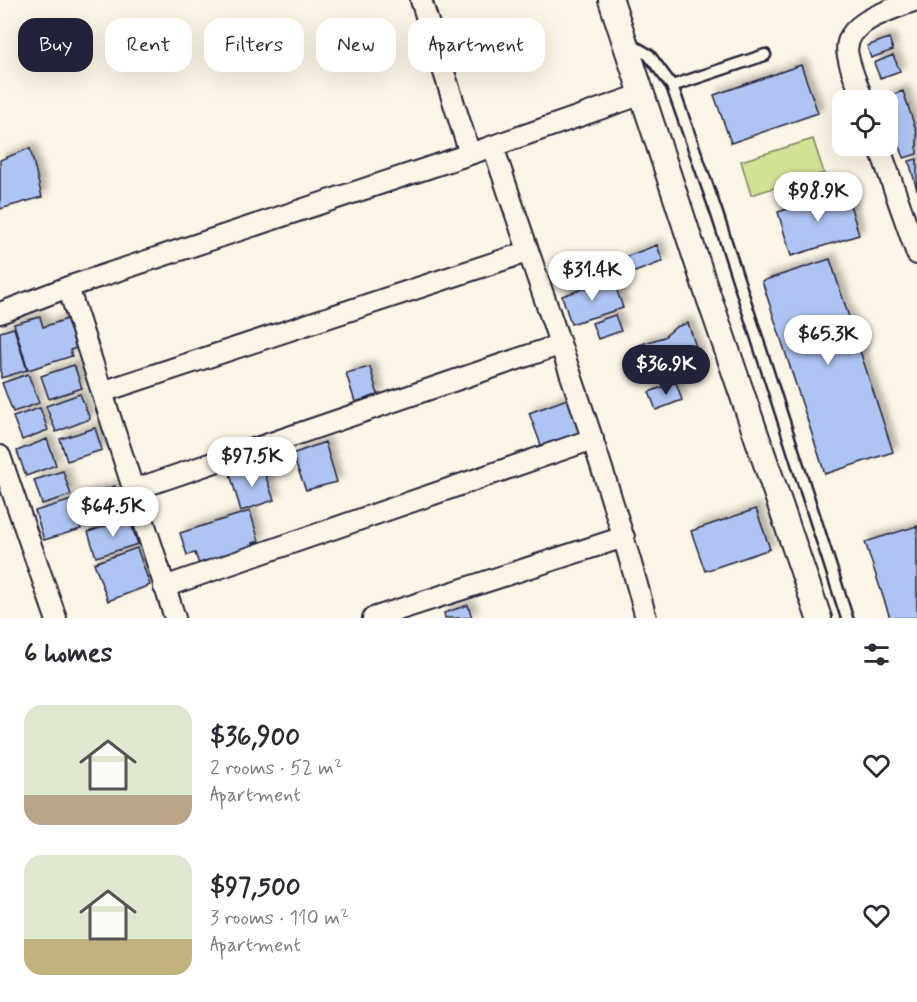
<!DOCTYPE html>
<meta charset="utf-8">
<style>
body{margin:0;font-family:Mynerve,sans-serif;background:#f2f2f3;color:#2b2b33;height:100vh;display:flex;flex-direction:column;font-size:22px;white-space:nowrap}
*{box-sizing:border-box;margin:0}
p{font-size:20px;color:#7c7c81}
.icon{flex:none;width:33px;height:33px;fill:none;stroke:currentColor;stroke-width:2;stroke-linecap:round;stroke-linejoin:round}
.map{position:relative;height:618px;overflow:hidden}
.sheet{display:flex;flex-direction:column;background:#fff;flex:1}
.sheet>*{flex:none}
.guide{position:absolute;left:18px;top:18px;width:600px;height:54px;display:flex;gap:12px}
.controls{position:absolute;left:832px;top:90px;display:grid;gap:12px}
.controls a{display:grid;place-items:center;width:66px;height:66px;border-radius:12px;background:#fff;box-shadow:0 6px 24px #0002;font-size:30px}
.price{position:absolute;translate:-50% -51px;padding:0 14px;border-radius:21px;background:#fff;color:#222;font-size:20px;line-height:39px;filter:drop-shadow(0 2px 3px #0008)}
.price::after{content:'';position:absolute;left:50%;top:36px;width:18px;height:14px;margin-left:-9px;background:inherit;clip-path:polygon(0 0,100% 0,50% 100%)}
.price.selected{background:#22223b;color:#fff}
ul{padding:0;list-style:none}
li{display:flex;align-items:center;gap:18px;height:150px;padding:0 24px}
li span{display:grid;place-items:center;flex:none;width:168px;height:120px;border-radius:18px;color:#555}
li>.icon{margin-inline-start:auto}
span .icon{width:72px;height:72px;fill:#fffc;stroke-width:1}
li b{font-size:26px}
h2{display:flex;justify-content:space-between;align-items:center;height:72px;padding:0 24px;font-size:26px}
.tag{padding:0 21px;border-radius:18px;background:#fff;box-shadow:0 6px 24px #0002;font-size:21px;line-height:54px}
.tag.selected{background:#22223b;color:#fff}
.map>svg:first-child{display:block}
.green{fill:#d1e295;stroke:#7a8268;stroke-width:1.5}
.building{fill:#aec5f3;stroke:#22223b;stroke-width:1.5;filter:url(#shadow)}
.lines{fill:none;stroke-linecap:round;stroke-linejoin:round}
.service-casing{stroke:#22223b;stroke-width:15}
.minor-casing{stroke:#22223b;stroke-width:24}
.tertiary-casing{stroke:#22223b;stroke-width:28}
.service{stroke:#fcf5e5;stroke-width:10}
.minor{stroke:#fcf5e5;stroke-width:20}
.tertiary{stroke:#fcf5e5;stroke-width:24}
</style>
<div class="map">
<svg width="917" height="618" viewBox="0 0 917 618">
<defs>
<filter id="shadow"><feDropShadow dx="5.5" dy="-5.5" stdDeviation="3" flood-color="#0004"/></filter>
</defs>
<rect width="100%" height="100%" fill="#fcf5e5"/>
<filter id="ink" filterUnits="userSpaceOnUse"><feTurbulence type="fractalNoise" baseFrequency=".0167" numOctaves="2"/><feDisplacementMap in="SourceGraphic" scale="12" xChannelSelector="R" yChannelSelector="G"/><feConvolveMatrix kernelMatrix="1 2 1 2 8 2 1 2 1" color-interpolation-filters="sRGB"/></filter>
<g filter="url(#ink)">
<path class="green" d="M813 139 824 173 751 195 741 161Z"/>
<path class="building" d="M889 38 893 50 871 58 867 46Z
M893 55 900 71 880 78 874 63Z
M801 65 818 113 731 143 714 95Z
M903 91 917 133V154L904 158 888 110V100H885L884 98Z
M30 148 42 197 0 209V160Z
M917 159V190L909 161Z
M846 191 859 235 791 256 778 212Z
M657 245 663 262H661L627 275 620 259Z
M830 259 893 452 825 474 762 281Z
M613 279 623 308 571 324 562 296Z
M615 315 621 331 598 339 592 323Z
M40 317 43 327 67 319 76 348 70 350 72 356 28 370 14 324Z
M688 323 699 356 668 370H648L639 345 664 337 676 327Z
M14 328 27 370 1 378 0 332Z
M74 365 82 388 49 399 41 376Z
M370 367 378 395 355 402 346 373Z
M28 374 39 403 13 412 2 383Z
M676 382 682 400 656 410 649 392Z
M80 394 90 419 56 432 46 406Z
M570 398 587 432 544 453 529 413Z
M40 408 48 430 22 440 13 417Z
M95 428 102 450 67 461 60 439Z
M47 439 56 465 26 476 17 451Z
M325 442 337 482 306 490 292 454Z
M262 466 274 500 241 511 230 474Z
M63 471 71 495 42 504 34 480Z
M115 486 125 515 85 527 76 498Z
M72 500 81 529 44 540 35 511Z
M756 509 770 549 705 571 691 531Z
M250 511 259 541 253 543 254 547 199 564 195 553 187 555 180 533Z
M129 518 138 544 96 557 88 532Z
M917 526V618H890L865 542Z
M137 548 150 585 108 601 94 563Z
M468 605 472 618H445L444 613Z"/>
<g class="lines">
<defs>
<path id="service" d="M628 43 649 55 672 86 717 214 847 618
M672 86 765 55"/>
<path id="minor" d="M421 0 470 154
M863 100C858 86 851 71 848 56 840 22 892 10 916 0
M493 146C544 303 604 458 646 618
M879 146 917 254
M68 287 175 618
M0 313 68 287 470 154 643 94
M102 392 527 252
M0 456 56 618
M133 490 559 345
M164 587 593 439
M373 618 624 537"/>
<path id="tertiary" d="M611 0 706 289 819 618"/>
</defs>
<use href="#service" class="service-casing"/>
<use href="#minor" class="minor-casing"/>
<use href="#tertiary" class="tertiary-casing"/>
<use href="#service" class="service"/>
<use href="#minor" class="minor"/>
<use href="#tertiary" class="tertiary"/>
</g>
</g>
</svg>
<div class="controls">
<a><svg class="icon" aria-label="locate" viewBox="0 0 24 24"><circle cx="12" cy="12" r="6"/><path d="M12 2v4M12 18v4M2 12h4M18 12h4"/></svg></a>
</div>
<b class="price" style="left:818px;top:223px">$98.9K</b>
<b class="price" style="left:592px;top:302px">$31.4K</b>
<b class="price" style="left:828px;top:366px">$65.3K</b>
<b class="price selected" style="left:666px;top:396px">$36.9K</b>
<b class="price" style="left:252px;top:488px">$97.5K</b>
<b class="price" style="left:113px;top:538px">$64.5K</b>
<div class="guide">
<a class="tag selected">Buy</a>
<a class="tag">Rent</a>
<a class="tag">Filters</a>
<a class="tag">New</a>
<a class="tag">Apartment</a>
</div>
</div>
<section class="sheet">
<h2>6 homes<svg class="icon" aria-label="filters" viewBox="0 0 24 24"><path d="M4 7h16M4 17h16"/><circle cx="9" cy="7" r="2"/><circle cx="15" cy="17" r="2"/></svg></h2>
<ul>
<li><span style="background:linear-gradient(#dfe7d0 75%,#b9a48a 0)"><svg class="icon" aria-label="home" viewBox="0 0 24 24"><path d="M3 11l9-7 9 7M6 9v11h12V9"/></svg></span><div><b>$36,900</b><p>2 rooms · 52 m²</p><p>Apartment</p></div><svg class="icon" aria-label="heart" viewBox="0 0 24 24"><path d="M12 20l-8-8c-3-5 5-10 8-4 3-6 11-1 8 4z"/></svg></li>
<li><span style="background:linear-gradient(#dfe7d0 70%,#c2b280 0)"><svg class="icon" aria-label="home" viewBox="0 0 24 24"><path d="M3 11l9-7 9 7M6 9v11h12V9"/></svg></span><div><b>$97,500</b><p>3 rooms · 110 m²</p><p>Apartment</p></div><svg class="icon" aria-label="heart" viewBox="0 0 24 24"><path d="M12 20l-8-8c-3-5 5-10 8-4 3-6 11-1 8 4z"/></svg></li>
</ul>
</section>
